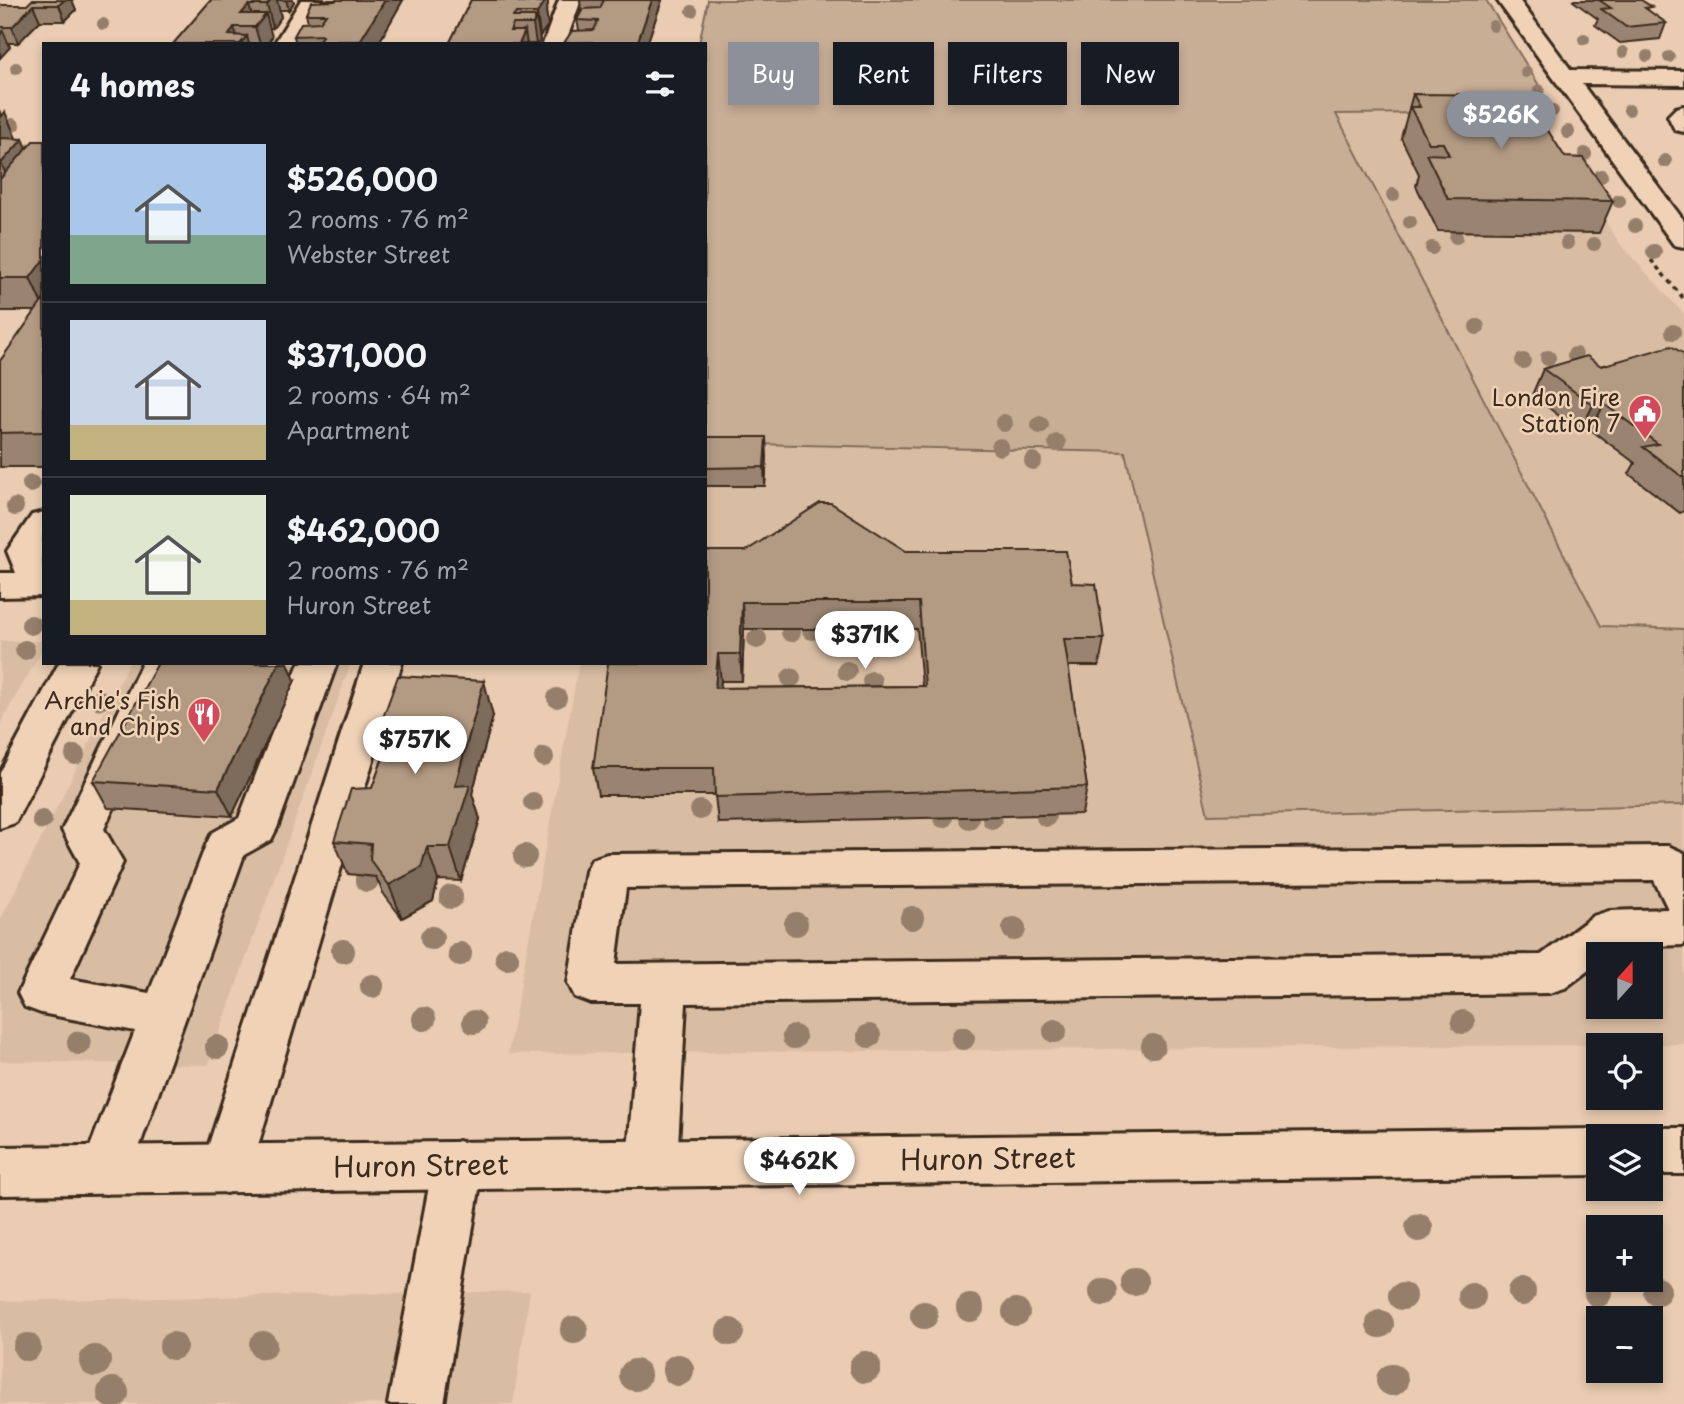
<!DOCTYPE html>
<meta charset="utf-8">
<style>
body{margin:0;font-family:"Playpen Sans",sans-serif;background:#20242c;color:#f1f3f6;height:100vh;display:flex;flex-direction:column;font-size:26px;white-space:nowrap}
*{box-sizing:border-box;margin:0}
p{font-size:23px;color:#9ea1a6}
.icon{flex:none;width:38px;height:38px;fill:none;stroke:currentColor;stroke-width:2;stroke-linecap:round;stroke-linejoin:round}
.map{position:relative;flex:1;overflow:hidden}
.details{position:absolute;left:42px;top:42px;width:665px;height:623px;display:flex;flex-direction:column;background:#171b24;border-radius:0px;box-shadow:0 4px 10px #0003}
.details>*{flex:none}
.hud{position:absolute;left:728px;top:42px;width:665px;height:63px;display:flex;gap:14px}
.needle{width:46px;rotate:21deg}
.tools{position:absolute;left:1586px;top:942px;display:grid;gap:14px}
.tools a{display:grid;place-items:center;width:77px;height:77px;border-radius:0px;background:#171b24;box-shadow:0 4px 10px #0003;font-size:35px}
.price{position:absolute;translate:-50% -60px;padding:0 16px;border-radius:24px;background:#fff;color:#222;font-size:23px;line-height:46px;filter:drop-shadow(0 2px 4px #0008)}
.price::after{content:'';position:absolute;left:50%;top:42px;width:21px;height:16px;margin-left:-10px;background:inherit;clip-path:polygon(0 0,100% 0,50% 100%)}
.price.active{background:#8c9099;color:#fff}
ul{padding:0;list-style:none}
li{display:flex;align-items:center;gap:21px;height:175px;padding:0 28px}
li+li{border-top:2px solid #363941}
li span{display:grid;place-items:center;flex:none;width:196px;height:140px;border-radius:0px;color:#555}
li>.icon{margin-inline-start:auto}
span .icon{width:84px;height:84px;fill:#fffc;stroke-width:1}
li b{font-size:30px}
h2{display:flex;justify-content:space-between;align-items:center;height:84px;padding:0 28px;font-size:30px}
.tag{padding:0 24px;border-radius:0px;background:#171b24;box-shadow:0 4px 10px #0003;font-size:24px;line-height:63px}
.tag.active{background:#8c9099;color:#fff}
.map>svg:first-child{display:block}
.built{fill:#d9bda3;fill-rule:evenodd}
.green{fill:#c9ae96;stroke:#826c5a;stroke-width:2}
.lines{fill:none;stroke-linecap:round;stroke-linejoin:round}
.minor-casing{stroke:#3b2a1e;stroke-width:6}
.major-casing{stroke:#3b2a1e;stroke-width:6}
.path{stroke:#3b2a1e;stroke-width:3.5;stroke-dasharray:4.5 4.5;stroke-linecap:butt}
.minor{fill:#f0d3b7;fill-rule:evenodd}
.major{fill:#f0d3b7;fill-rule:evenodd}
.tree{fill:#957e6a}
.wall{fill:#9a8471;stroke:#3b2a1e;stroke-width:2;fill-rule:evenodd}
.shaded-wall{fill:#7d6c5c;stroke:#3b2a1e;stroke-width:2}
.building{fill:#b39a83;stroke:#3b2a1e;stroke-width:2;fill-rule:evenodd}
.labels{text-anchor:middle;stroke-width:5;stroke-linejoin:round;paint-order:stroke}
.poi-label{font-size:23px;fill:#3b2a1e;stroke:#f0d3b7;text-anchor:end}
.near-street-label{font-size:28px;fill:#3b2a1e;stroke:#f0d3b7}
</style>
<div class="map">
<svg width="1684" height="1404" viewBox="0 0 1684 1404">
<rect width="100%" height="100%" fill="#e9ccb1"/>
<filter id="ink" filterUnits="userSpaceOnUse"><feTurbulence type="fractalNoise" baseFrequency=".0143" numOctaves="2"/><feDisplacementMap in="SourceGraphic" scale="14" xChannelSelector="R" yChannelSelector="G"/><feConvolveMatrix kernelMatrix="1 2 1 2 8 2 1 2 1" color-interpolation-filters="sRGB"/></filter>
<g filter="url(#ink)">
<path class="built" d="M1533 112 1620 244 1684 314V629L1601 627 1336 113Z
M705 443 1125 452 1208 815 1684 805V1044L508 1054 579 663H705ZM1598 954H1650V1006H1598Z
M0 641H44V647L0 724Z
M129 663H351L208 1065 0 1061V921Z
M530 1291 513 1404H0V1301Z"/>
<path class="green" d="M708 0H1486L1542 90 1533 112 1336 114 1601 626 1684 629V805L1208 815 1125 452 705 443V44H699Z"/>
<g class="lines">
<defs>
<path id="minor" d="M301 0H323L296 44H274Z
M559 0H581L565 44H543Z
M1497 0H1519L1571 70 1684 71V85L1582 84 1684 221V247L1674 245Z
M1684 106V132L1675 130 1668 116 1676 108Z
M44 512 42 551 44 596 0 597V573H16L7 551 32 515Z
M59 663H97L15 823 0 828V773Z
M142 663H180L104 829 123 862 70 979 149 993 206 845 212 833 239 818 299 663H337L277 828 271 840 244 855 131 1170 124 1187 106 1194 88 1187 81 1170 135 1031 41 1013 25 1007 18 993 80 863 62 830Z
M364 663H402L251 1169 244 1186 226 1193 208 1186 201 1169Z
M1668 846 1684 853V945L1618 947 1609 954H1598V963L1565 988 1549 993 686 1003 677 1163 670 1180 652 1187 634 1180 627 1163 640 1003H591L575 997 568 983 586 871 592 859 607 854ZM1654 880 1668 909 1609 911 1593 916 1541 955 616 964 626 888Z
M458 1141 476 1148 483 1165 444 1404H388L433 1165 440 1148Z"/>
<path id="major" d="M1650 1128H1684V1174H1650V1136H1632Z
M1598 1129 1616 1136H1598V1175L0 1195V1147Z"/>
</defs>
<use href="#minor" class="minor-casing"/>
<use href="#major" class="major-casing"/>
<path class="path" d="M1651 260 1684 299"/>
<use href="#minor" class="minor"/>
<use href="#major" class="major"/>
</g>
<g class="tree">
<circle cx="692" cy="11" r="6"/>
<circle cx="103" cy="24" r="6"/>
<circle cx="1493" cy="26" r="6"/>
<circle cx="1584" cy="39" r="6"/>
<circle cx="1623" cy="52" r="6"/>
<circle cx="1647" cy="56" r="6"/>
<circle cx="1669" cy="57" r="6"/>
<circle cx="16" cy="68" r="6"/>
<circle cx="1526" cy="72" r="6"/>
<circle cx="1539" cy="90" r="6"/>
<circle cx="1629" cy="110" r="6"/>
<circle cx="1553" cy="111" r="6"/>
<circle cx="13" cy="125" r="7"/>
<circle cx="1568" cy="132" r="7"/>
<circle cx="1585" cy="154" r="7"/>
<circle cx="1665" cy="161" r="7"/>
<circle cx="1601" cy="176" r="7"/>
<circle cx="1393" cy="195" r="7"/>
<circle cx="1619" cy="201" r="7"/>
<circle cx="1410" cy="222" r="7"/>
<circle cx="1635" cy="226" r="7"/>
<circle cx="1456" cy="237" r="7"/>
<circle cx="1567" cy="243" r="7"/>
<circle cx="1594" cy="244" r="7"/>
<circle cx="1432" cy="248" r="7"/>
<circle cx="1654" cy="252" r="8"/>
<circle cx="1477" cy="327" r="8"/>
<circle cx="1673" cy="332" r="8"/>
<circle cx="1575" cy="355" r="8"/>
<circle cx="1548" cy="358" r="8"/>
<circle cx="1523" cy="361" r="8"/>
<circle cx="1004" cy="423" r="9"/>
<circle cx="1040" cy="425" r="9"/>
<circle cx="1057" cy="443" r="9"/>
<circle cx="1000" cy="447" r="9"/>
<circle cx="1033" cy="461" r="9"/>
<circle cx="31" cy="484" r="9"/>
<circle cx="15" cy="507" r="9"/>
<circle cx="31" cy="625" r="10"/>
<circle cx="812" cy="630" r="10"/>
<circle cx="791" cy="632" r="10"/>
<circle cx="856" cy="633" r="10"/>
<circle cx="899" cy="635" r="10"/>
<circle cx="757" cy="639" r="10"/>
<circle cx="25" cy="650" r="10"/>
<circle cx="847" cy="671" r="10"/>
<circle cx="791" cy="678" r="10"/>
<circle cx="872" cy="681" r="10"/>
<circle cx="557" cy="698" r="10"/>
<circle cx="100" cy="700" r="10"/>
<circle cx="75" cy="755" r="10"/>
<circle cx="544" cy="757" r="10"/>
<circle cx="533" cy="802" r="10"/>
<circle cx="700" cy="810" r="10"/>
<circle cx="1046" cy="817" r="10"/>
<circle cx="943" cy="818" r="10"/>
<circle cx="969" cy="819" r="10"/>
<circle cx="992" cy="819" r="10"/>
<circle cx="42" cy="820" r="10"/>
<circle cx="525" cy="856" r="12"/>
<circle cx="367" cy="880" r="12"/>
<circle cx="451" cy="897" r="12"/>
<circle cx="912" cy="918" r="12"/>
<circle cx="796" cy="924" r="12"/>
<circle cx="1014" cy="929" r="12"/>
<circle cx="432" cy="938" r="12"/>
<circle cx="343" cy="951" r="12"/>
<circle cx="460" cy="954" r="12"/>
<circle cx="507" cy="958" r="12"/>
<circle cx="372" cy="986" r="12"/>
<circle cx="424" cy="1019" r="12"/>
<circle cx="474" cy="1022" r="12"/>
<circle cx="1463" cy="1022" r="12"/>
<circle cx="1055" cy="1031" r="12"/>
<circle cx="869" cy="1036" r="12"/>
<circle cx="794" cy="1037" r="12"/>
<circle cx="963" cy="1038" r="12"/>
<circle cx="79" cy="1043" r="12"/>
<circle cx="1153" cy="1046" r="12"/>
<circle cx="217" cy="1047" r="12"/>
<circle cx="1419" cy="1228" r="14"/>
<circle cx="1134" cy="1282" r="14"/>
<circle cx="1657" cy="1291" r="14"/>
<circle cx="1103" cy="1292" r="14"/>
<circle cx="1522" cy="1292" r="14"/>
<circle cx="1598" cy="1293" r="14"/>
<circle cx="1402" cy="1296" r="14"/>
<circle cx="1472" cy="1296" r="14"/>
<circle cx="970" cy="1308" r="14"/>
<circle cx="1016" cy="1312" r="14"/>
<circle cx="924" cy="1315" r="14"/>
<circle cx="1380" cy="1324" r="14"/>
<circle cx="574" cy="1330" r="14"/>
<circle cx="730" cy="1332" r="14"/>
<circle cx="263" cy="1345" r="14"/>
<circle cx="173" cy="1346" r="14"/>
<circle cx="27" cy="1347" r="14"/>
<circle cx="95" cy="1361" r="16"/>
<circle cx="865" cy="1367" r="16"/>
<circle cx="678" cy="1370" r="16"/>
<circle cx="635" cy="1375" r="16"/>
<circle cx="1392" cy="1380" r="16"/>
<circle cx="113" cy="1393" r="16"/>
</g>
<path class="wall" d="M72 0 76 10 65 21H40L18 43H8L10 47 0 58V5H27Z
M211 0H293L294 2 289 10H279L281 17 273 28H269L272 37 267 44H173Z
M321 0H403L378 44H296L294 36 308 23 306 14 322 2Z
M471 0H548V5L546 11 548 25 540 36H539L540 40 538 44H449Z
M580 0H662L647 44H564L579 30 577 20 581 12Z
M1574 0H1641L1650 12 1666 23 1660 39 1620 43 1595 25 1598 19 1573 1Z
M1413 94 1613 201 1599 233 1438 231 1416 186 1419 174 1401 138Z
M0 112 16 139 27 148 44 141V467H0V361L36 311H0Z
M1684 354V511L1680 513 1629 474 1635 463 1591 430 1580 432 1532 395 1543 369 1601 366Z
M705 437 767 456 765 486H705Z
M705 551H906L1072 583 1104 639 1099 666H1068L1087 787 1082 814 718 823 715 795H598L593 768ZM744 629H917L922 686 720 688 721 681H742Z
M295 680 232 816 108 808 93 781Z
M493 716 472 794 480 819 461 881 438 880 433 901 402 918 383 893 376 877 348 874 334 841 372 788 387 746 380 726Z"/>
<path class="shaded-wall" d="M64 0H72L76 10 65 21 59 5Z
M271 0H277L281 17 273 28 267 5Z
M286 0H293L294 2 289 10Z
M385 0H403L378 44H361L360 41Z
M542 0H548V5L546 11 548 25 540 36 537 13 543 4Z
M652 0H662L647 44H637Z
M33 5 40 21 18 43 12 27Z
M249 5 255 27 241 14Z
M266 14 272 37 267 44H260L255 27Z
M536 17 540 40 538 44H536L533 24Z
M234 27 239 44 229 35Z
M3 31 10 47 0 58V35Z
M525 31 527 44H519Z
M247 36 249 44H240Z
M5 112 18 143 0 163V118Z
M23 139 37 170 15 195 1 163Z
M44 259V309L30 278Z
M1604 404 1591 430 1580 432 1593 405Z
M766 437 767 456 765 486 764 467Z
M742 602 744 629 742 681 740 654Z
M718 654 721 681 717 715 715 688Z
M279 663H288L295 680 232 816 218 789Z
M484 681 493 716 472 794 480 819 461 881 450 847 455 786Z
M427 847 438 880 433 901 402 918 389 885Z"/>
<path class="building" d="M32 0H64L59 5H33L12 27H0V5H27Z
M211 0H271L267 5H249L241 14H266L255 27H234L229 35 247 36 240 44H173Z
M336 0H385L360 41H318L323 35 294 36 301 23 320 22 326 14H306L311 2 335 1Z
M471 0H520L519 2H545L537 13H516L513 17H536L533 24H513L510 31H525L519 44H449Z
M580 0H652L637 44H591L592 42 564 43 572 31 594 30 598 21 577 20 583 9 600 8 604 0Z
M1599 0H1641L1652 7 1645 8 1666 23 1626 27 1601 9 1611 8Z
M1413 94 1525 95 1565 157 1583 158 1613 201 1448 199 1426 154 1449 155 1443 143H1429L1410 107H1420Z
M0 138 23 139 1 163H0Z
M33 141H44V259L30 278H0V179Z
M44 299V432L0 433V361Z
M1671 346 1684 354V478L1643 447 1658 444 1604 404 1593 405 1543 369 1587 356 1601 366Z
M705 437H766L764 467 705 468Z
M820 503H831L906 551H1066L1072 583 1096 584 1104 639H1064L1087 787 715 797 714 768H593L608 663H705V551H746ZM742 602H919L925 686 715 688 718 654H740Z
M158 663H279L218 789 93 781Z
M398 676 484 681 455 786 470 785 450 847H427L421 868 389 885 370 860 371 844 334 841 351 789 372 788 394 727 380 726Z"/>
</g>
<defs>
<symbol id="civic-pin" viewBox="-11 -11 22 30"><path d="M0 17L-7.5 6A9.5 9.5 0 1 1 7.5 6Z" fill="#d1495b" stroke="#f0d3b7"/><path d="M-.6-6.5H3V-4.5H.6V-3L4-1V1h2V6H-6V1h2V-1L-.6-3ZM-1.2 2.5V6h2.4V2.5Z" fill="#fff"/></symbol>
<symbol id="restaurant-pin" viewBox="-11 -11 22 30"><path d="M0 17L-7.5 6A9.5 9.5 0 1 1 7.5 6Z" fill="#d1495b" stroke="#f0d3b7"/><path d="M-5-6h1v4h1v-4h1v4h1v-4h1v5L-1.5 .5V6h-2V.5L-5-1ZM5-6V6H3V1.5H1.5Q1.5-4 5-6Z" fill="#fff"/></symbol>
</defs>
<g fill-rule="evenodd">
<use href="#civic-pin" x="1626" y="392" width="38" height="52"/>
<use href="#restaurant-pin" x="185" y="695" width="38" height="52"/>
</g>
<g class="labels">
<g class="poi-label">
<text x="1620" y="406">London Fire<tspan x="1620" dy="26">Station 7</tspan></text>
<text x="180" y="709">Archie's Fish<tspan x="180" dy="26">and Chips</tspan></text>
</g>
<g class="near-street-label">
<text transform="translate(988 1159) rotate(-1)" y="10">Huron Street</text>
<text transform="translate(421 1166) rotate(-1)" y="10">Huron Street</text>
</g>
</g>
</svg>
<div class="tools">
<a><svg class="needle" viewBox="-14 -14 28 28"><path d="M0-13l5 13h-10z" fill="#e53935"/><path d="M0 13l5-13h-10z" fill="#9ea1a6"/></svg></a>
<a><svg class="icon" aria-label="locate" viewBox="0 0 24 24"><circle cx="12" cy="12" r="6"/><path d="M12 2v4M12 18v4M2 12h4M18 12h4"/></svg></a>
<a><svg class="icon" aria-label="layers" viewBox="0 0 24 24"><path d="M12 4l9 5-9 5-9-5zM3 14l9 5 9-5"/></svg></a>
<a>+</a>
<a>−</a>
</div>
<b class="price active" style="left:1501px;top:151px">$526K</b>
<b class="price" style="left:865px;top:671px">$371K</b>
<b class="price" style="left:415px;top:776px">$757K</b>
<b class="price" style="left:799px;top:1197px">$462K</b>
<div class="hud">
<a class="tag active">Buy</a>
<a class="tag">Rent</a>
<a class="tag">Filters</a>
<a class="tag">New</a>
</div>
<section class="details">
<h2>4 homes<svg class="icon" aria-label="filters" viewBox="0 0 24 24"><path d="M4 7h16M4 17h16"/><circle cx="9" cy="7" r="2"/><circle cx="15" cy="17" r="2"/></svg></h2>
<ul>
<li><span style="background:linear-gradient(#a9c7e8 65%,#7fa58c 0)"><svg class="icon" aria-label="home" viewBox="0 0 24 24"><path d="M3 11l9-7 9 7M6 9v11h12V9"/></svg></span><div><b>$526,000</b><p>2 rooms · 76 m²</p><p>Webster Street</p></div></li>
<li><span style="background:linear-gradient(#c9d6e8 75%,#c2b280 0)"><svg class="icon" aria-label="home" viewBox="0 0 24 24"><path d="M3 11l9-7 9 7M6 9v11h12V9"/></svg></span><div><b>$371,000</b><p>2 rooms · 64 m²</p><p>Apartment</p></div></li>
<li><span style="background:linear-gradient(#dfe7d0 75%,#c2b280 0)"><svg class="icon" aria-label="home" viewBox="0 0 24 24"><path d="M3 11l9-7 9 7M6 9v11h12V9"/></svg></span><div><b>$462,000</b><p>2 rooms · 76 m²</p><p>Huron Street</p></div></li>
</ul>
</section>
</div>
